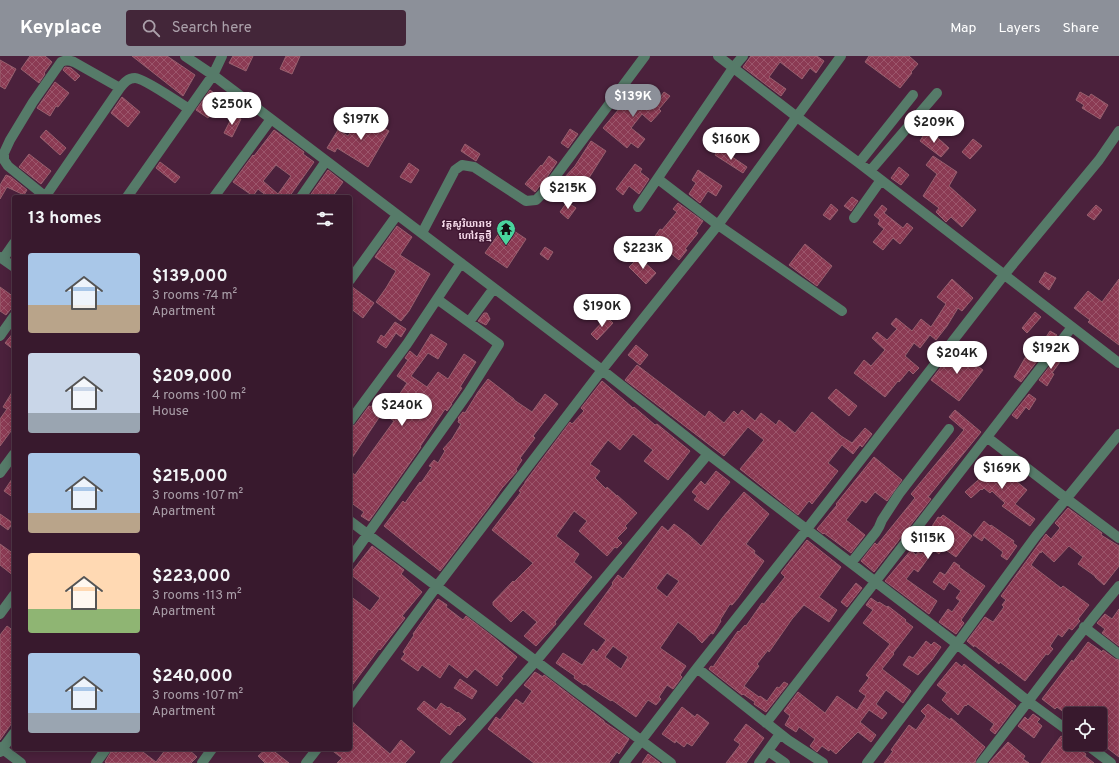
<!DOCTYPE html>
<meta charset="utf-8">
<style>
body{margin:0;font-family:Overpass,"Noto Sans Khmer",sans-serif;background:#432639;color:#f1f3f6;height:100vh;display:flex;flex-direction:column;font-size:15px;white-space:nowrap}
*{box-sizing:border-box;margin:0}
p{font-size:13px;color:#aba0aa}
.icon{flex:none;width:22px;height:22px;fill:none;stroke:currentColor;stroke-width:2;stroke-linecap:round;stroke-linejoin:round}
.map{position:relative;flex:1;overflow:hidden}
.details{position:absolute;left:12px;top:139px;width:340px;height:556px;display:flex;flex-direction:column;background:#38192d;border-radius:4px;box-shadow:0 2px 10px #0003,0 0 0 1px #523849}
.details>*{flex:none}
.tools{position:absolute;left:1063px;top:651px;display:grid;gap:8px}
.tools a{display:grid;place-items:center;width:44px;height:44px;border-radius:4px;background:#38192d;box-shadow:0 2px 10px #0003,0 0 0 1px #523849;font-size:20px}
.price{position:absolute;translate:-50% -34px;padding:0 9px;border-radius:14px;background:#fff;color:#222;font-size:13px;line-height:26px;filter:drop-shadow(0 1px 2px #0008)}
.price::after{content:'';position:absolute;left:50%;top:24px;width:12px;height:9px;margin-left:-6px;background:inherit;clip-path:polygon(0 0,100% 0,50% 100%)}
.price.active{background:#8c9099;color:#fff}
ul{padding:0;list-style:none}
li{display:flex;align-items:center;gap:12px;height:100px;padding:0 16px}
li span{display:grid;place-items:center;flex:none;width:112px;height:80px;border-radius:4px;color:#555}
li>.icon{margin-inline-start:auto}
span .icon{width:48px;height:48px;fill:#fffc;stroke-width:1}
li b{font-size:17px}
h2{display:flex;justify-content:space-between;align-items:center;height:48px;padding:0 16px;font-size:17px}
header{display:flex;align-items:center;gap:24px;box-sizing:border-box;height:56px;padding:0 20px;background:#8c9099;color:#fff}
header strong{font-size:19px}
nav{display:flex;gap:22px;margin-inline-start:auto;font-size:14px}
.search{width:280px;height:36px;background:#432639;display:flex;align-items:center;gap:10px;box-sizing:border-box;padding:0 14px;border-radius:4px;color:#aba0aa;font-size:15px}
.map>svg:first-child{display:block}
.building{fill:url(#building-cross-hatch);stroke:#97606e;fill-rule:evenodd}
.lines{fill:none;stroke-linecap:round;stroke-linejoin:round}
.minor{stroke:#567b69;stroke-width:10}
.labels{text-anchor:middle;stroke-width:3;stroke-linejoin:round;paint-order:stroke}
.poi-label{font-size:10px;font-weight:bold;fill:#f5d9e9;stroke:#401732;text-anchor:end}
</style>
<header>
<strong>Keyplace</strong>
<div class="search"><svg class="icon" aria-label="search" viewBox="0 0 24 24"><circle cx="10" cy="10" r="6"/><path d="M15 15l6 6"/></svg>Search here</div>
<nav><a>Map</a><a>Layers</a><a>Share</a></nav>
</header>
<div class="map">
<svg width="1119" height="707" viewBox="0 0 1119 707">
<defs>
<pattern id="building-cross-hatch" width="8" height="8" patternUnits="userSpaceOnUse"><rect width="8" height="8" fill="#8b3a53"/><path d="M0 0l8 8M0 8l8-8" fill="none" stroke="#9c566c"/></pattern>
</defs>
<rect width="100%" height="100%" fill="#4b213c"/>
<path class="building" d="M30 0H45L52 6 44 17 45 18 39 27 21 13Z
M132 0H167L195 19 183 40Z
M233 0H253L246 15 229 7Z
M286 0H300L292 18 280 13Z
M751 0H817L824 5 816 17 810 12 802 23 780 6 769 21 786 33 781 40 743 11Z
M869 0H909L918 8 911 16 912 17 900 32 865 6Z
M0 4 16 13 5 33 0 30Z
M65 11 71 12 80 20 75 25 63 14Z
M55 26 69 37 58 51 56 50 50 60 37 52Z
M210 34 221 42 208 62 196 54Z
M636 34 654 49 664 36 670 40 659 53 661 55 651 66 642 58 631 72 645 83 638 92 631 87 627 92 603 72 619 53 620 54Z
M1080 36 1089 41 1091 38 1108 49 1100 63 1082 52 1084 49 1076 44Z
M122 41 140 56 128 71 111 57Z
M361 58 389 75 368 111 337 92 335 96 327 92 338 74 348 80Z
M233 59 241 63 232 81 224 77Z
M570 73 578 78 568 92 561 87Z
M46 74 66 92 60 99 40 81Z
M274 74 304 96 303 98 314 106 289 141H268L258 133 253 140 233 126 253 99 254 100ZM276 109 291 120 278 138 263 125Z
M926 75 939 83 949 92 941 101 920 85Z
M973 83 982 90 970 103 962 96Z
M591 85 606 95 587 125 595 132 587 142 564 122 575 110Z
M465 88 480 98 476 105 461 95Z
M719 92 747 111 743 117 715 99Z
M29 98 51 115 41 128 19 111Z
M549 100 557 106 547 121 535 136 525 128 541 109 542 110Z
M933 100 957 116 949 130 976 154 962 171 951 161 946 166 936 156 939 152 923 140 937 118 926 109Z
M160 106 180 121 175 127 156 112Z
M409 107 419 114 411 127 400 121Z
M635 108 642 113 640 116 649 123 639 138 629 130 623 139 616 133Z
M899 111 909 119 901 129 891 122Z
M328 114 343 126 332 141H309Z
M698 114 722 130 716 140 708 135 700 147 689 138 696 127 692 124Z
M6 119 11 121 27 134 24 139 7 131 0 143V129Z
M852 141 858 145 851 155 844 150Z
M567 146 576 152 568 163 560 156Z
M678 147 703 165 696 175 698 177 685 193 687 194 679 204 653 183 660 173 662 174 677 156 673 153Z
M831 148 838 154 830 164 823 159Z
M882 149 887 153 884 157 903 172 907 167 913 172 900 188 893 182 883 194 873 186 884 173 878 168 880 164 874 159Z
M1096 149 1102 154 1094 164 1087 159Z
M505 169 526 183 507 212 485 197Z
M397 170 412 181 400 199 430 218 409 255 401 265 376 246 386 232 396 215 375 201Z
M805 188 832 210 817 230 789 209Z
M545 191 553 196 548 204 540 198Z
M639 201 656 217 646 228 629 211Z
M1045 216 1056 222 1049 234 1039 226Z
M952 223 973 242 962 255 958 252 947 270 936 284 930 279 920 292 914 287 905 300 919 312 913 318 909 314 899 326 898 325 885 341 854 317 864 304 871 310 885 294 872 282 877 276 887 284 897 273 891 268 896 262 912 275 921 263 931 271 946 248 937 241Z
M1119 223V289L1088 266 1090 264 1074 252 1088 235 1102 246Z
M350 230H351L374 247 363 262 350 252Z
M0 231 14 241V249L6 259 0 255Z
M1035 256 1041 261 1027 277 1022 272Z
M484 257H487L490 263 486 269 478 265Z
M607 261 613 267 597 284 591 278Z
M395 266 406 273 401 281 396 277 386 292 377 286 381 279 384 281Z
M1050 275 1057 279 1021 326 1014 321 1029 295 1033 298 1041 286 1042 287Z
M14 276V294L5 287Z
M431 278 447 288 438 303 428 297 411 320 427 331 438 316 448 323 464 298 476 306 460 331 462 332 451 348H452L447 355 445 353 421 389 420 391H421L369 465 361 460 364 456 350 446V415L355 419 394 365 382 357 350 405V371L355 369 369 350 371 351 376 343 382 348 390 337 397 342 407 327 397 320 408 304 405 302 410 295 417 301Z
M636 289 648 299 640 309 628 299Z
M955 293 983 314 959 345 931 324Z
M1061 296 1065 299 1052 317 1054 318 1047 330 1039 324Z
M637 309 705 361 709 355 724 367 734 355 738 359 742 354 755 365 761 357 776 369 779 364 795 377 812 356 841 380 852 387 865 372 872 378 862 391 860 389 853 398 842 389 828 407 838 415 812 448 809 445 798 459 740 413 764 384 748 371 724 400 625 324Z
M488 323 514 343V344L532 356 545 338 558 348 533 380 535 382 520 402 522 404 516 413 517 415 502 432 488 452 440 515 384 470 403 445 405 447 420 426 421 427 432 411 429 410 434 404 438 407 445 395 443 393 452 383 461 368 458 366 459 363 458 362 463 356 465 357 478 336Z
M602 325 633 352 634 351 655 369 657 368 690 395 668 424 644 405 653 394 633 378 620 394 608 384 590 408 600 415 595 422 606 433 607 431 617 440V439L637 457 625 470 627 472 617 482 622 487 617 492 615 491 607 500 579 475 587 465 574 455 556 480 579 498 574 506 592 521 555 566 556 568 536 590 524 580 537 566 523 554 511 566 493 549V546L513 525 514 526 533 507 492 474 521 436 519 435 525 427V426L570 366 572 368 584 355 581 352Z
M14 333V371L0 390V363L7 353 3 351Z
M836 333 857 350 849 360 828 342Z
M1029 338 1036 343 1029 354 1026 351 1017 363 1012 359Z
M955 354 981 376 928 441 931 443 874 516 861 505 875 487 877 489 915 442 911 438 964 374 949 361Z
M874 401 902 424 887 445 875 436 866 447 862 444 846 464 865 479 851 497 824 477 823 478 817 473 837 449 836 448Z
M990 404 1027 434 1015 448 1035 463 1030 470 1002 450 1005 447 992 435 990 437 984 432 982 434 981 433 971 442 965 436 988 415 984 412Z
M716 415 730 426 708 454 694 444 697 440 692 436 701 425 705 429Z
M14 420V442L4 435Z
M744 436 769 458 746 488 755 495 754 497 764 505 738 542 732 549 730 548 720 564 721 565 713 578 711 577 702 587 697 582V581L678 566 660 592 686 610 680 619 682 621 673 633 667 629 659 641 661 643 656 649 648 644 636 661 612 644 611 645 585 628 584 629 574 622 575 620 556 607 563 597 582 609 593 593 597 596 606 584 584 568 613 528 612 527 618 519 623 523 662 470 668 475 674 468 690 480 701 490 723 461ZM667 517 679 525 667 541 656 532ZM613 590 628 601 621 613 605 601Z
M1068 452 1102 477 1101 479 1119 490V510L1104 529 1095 521V520L1078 508 1083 501 1069 490 1054 506 1042 495 1041 497 1040 496 1031 509 1061 532 1063 530 1089 549 1078 563 1080 565 1072 574 1069 572 1062 581 1058 578 1050 590 1053 593 1048 599 1046 598 1025 625 1000 606 999 608 974 589V591L967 585 985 561 993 566 1004 551 1002 549 1006 544 1001 540 1046 478 1051 483 1060 472 1055 467Z
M0 458 13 467 8 474 0 468Z
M943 459 972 480 956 501 943 492 939 498 934 494 918 516 914 513 906 523 937 545 929 558 885 525 911 494 916 499 918 496 921 498 933 482 927 478 938 461 940 462Z
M984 465 990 470 991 469 1014 485 1013 487 1017 490 1007 504 1001 500 1003 496 984 481 982 485 973 479Z
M807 484 841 511 819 541 837 554 829 566 804 549 792 563 769 596 768 594 757 608 759 610 744 630 759 641 760 640 767 645 777 631 779 632 784 626 788 628 766 656 754 648 755 646 743 638 742 639 709 613 711 610 713 611 738 575 739 576 745 569 746 570 762 547 764 548 770 540 785 521 781 517Z
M0 488 14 498V520L0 509Z
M372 490 404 514 401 518 422 536 402 560 405 562 380 594 379 593 350 632V540L370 555 380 542 350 518Z
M954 506 960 510 959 511 985 530 961 564 964 567 956 578 939 566 948 553 952 556 960 545 956 542 961 535 949 526 944 534 933 526 940 516 945 519Z
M856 527 862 532 847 551 841 546Z
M871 542 878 547 879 546 887 551 888 550 906 564 905 565 913 571 893 597 894 598 882 613 911 635 903 647 886 634 876 648 887 657 882 663 869 654 860 666 876 679 871 686 858 676 836 698 830 693 829 695 822 690 817 696 810 690 815 683 799 671 796 676 785 669 790 660 784 655 798 636 825 657 837 640 857 654 866 640 859 635 869 622 866 619 890 588 863 567 873 554 866 549Z
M438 543 447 549 446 551 463 564 466 560 492 580 517 601 501 621 503 622 497 630 475 613 467 622 449 608 440 622 422 609 418 615 401 603 405 598 403 596 414 579 413 578Z
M1119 553V590L1102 577 1105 573 1097 567 1105 558 1112 563Z
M7 570 14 575V664L0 684V579Z
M926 585 931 589 934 586 941 591 932 604 918 619 903 609 909 600 913 602Z
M1088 586 1101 595 1102 596 1103 594 1115 603 1119 604V701L1102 688 1104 685 1100 682V658H1068L1066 656 1065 657 1057 651 1055 653 1042 643 1065 613 1072 604 1073 606Z
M956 606 962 611 964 608 1016 650 995 678 990 674 994 668 968 648 966 650 965 649 958 659 942 644 947 637 937 629Z
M535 616 543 621 544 619 604 665V666L629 683 619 698 617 696 609 707H534L488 673 496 661 500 664 516 643 523 648 532 635 524 629Z
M460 623 477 635 472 643 454 632Z
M424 645 436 654 441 647 448 652 449 651 457 657 458 656 466 663 459 670 458 669 450 679 417 653Z
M928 648 950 664 951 662 985 691 976 703 975 707H884L893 695 891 694 909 669 916 674 926 660 921 655Z
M682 651 695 661 697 658 709 667 692 690 687 687 684 691 676 685 675 687 662 678Z
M1033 658 1040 663 1037 666 1042 670 1034 682 1018 670 1025 661 1028 664Z
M350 664 390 698 401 684 415 696 405 707H337L342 702 330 693H350Z
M746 668 764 682 746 707H726L739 690 740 688 734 684Z
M1061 680 1070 686V688H1072L1086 698 1085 700 1094 707H1041Z
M1008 686 1025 700 1023 703 1029 707H989Z
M119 693H139L156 706 166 693H188L197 701 191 707H106L105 706 112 694 116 697Z
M266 693H271L289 707H265L258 700Z
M648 698 660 707H642Z"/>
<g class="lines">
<path class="minor" d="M185 0 213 19 602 314 708 398 957 588 1029 646 1070 676
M718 0 797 61 859 107 1119 307
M859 107 913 39
M870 115 937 37
M658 123 718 169 842 255
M45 141 120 32C124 27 128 22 135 22 143 22 180 47 189 53
M46 141 8 110 4 104V97L10 84 33 46 61 6C65 4 69 4 74 6L120 32
M127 141 213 19 222 0
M214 141 271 63
M301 141 326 105
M638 151 733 12 743 0
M854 162 881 124
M422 177 455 114 462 109 474 111 526 145 536 144 543 137 645 0
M0 201 14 211
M3 203 14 187
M350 224 397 159
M469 266 494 232
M0 280 14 260
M350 365 407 288 461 207
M988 382 1067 443 1119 482
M0 417 14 398
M350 465 671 707
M350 503 468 337 499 288 437 243
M851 507 876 476 879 471 882 464 899 438 949 373
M0 558 14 539
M1084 571 1119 598
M697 612 788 684 823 707
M350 648 437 530 602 314 718 169 841 0
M766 667 1072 271
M1086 688 1111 707
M0 691 21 707
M768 695 785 707
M0 696 14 677
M96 707 106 693
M202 707 212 693
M306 707 317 693
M445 707 536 605 708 398
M624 707 697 612 807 473 1004 219 1099 104 1119 75
M759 707 780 678
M867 707 957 588 1036 480 1119 378
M981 707C1027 648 1071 587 1119 530"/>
</g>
<defs>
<symbol id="temple-pin" viewBox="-11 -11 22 30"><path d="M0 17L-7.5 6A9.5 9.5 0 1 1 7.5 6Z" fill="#49d49d" stroke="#401732"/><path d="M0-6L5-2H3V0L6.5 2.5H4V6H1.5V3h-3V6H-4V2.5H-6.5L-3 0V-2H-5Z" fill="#111"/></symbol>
</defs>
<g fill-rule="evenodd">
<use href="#temple-pin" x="495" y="162" width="22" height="30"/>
</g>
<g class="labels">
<g class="poi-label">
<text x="492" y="171">វត្តសូរិយារាម<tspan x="492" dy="12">ហៅវត្តថ្មី</tspan></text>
</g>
</g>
</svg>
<div class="tools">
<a><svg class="icon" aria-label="locate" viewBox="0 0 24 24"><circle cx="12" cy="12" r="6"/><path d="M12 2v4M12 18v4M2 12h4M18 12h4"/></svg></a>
</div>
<b class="price active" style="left:633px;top:62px">$139K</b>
<b class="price" style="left:232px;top:70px">$250K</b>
<b class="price" style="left:361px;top:85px">$197K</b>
<b class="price" style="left:934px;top:88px">$209K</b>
<b class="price" style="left:731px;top:105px">$160K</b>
<b class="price" style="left:568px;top:154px">$215K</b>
<b class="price" style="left:643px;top:214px">$223K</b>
<b class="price" style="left:602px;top:272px">$190K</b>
<b class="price" style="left:1051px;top:314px">$192K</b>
<b class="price" style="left:957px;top:319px">$204K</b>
<b class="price" style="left:402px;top:371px">$240K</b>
<b class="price" style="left:1002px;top:434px">$169K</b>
<b class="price" style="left:928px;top:504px">$115K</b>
<section class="details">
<h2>13 homes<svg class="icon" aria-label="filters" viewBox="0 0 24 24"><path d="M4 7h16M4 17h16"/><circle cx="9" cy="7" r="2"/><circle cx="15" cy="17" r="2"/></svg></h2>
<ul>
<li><span style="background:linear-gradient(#a9c7e8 65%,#b9a48a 0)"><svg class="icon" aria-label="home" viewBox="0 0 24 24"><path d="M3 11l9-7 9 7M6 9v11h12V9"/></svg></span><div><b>$139,000</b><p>3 rooms · 74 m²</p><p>Apartment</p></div></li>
<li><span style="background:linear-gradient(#c9d6e8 75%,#9aa5b1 0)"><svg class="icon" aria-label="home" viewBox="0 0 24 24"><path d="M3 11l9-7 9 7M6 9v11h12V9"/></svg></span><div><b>$209,000</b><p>4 rooms · 100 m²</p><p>House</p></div></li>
<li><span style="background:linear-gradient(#a9c7e8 75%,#b9a48a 0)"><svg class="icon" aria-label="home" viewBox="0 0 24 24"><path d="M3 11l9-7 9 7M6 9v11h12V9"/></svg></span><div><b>$215,000</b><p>3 rooms · 107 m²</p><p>Apartment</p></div></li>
<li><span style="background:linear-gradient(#ffd9b3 70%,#8fb573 0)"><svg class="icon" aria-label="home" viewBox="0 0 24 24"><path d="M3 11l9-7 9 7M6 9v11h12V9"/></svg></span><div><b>$223,000</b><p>3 rooms · 113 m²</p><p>Apartment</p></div></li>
<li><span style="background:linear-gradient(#a9c7e8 75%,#9aa5b1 0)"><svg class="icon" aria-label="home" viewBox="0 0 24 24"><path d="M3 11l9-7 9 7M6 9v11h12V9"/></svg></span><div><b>$240,000</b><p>3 rooms · 107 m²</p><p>Apartment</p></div></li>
</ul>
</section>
</div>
